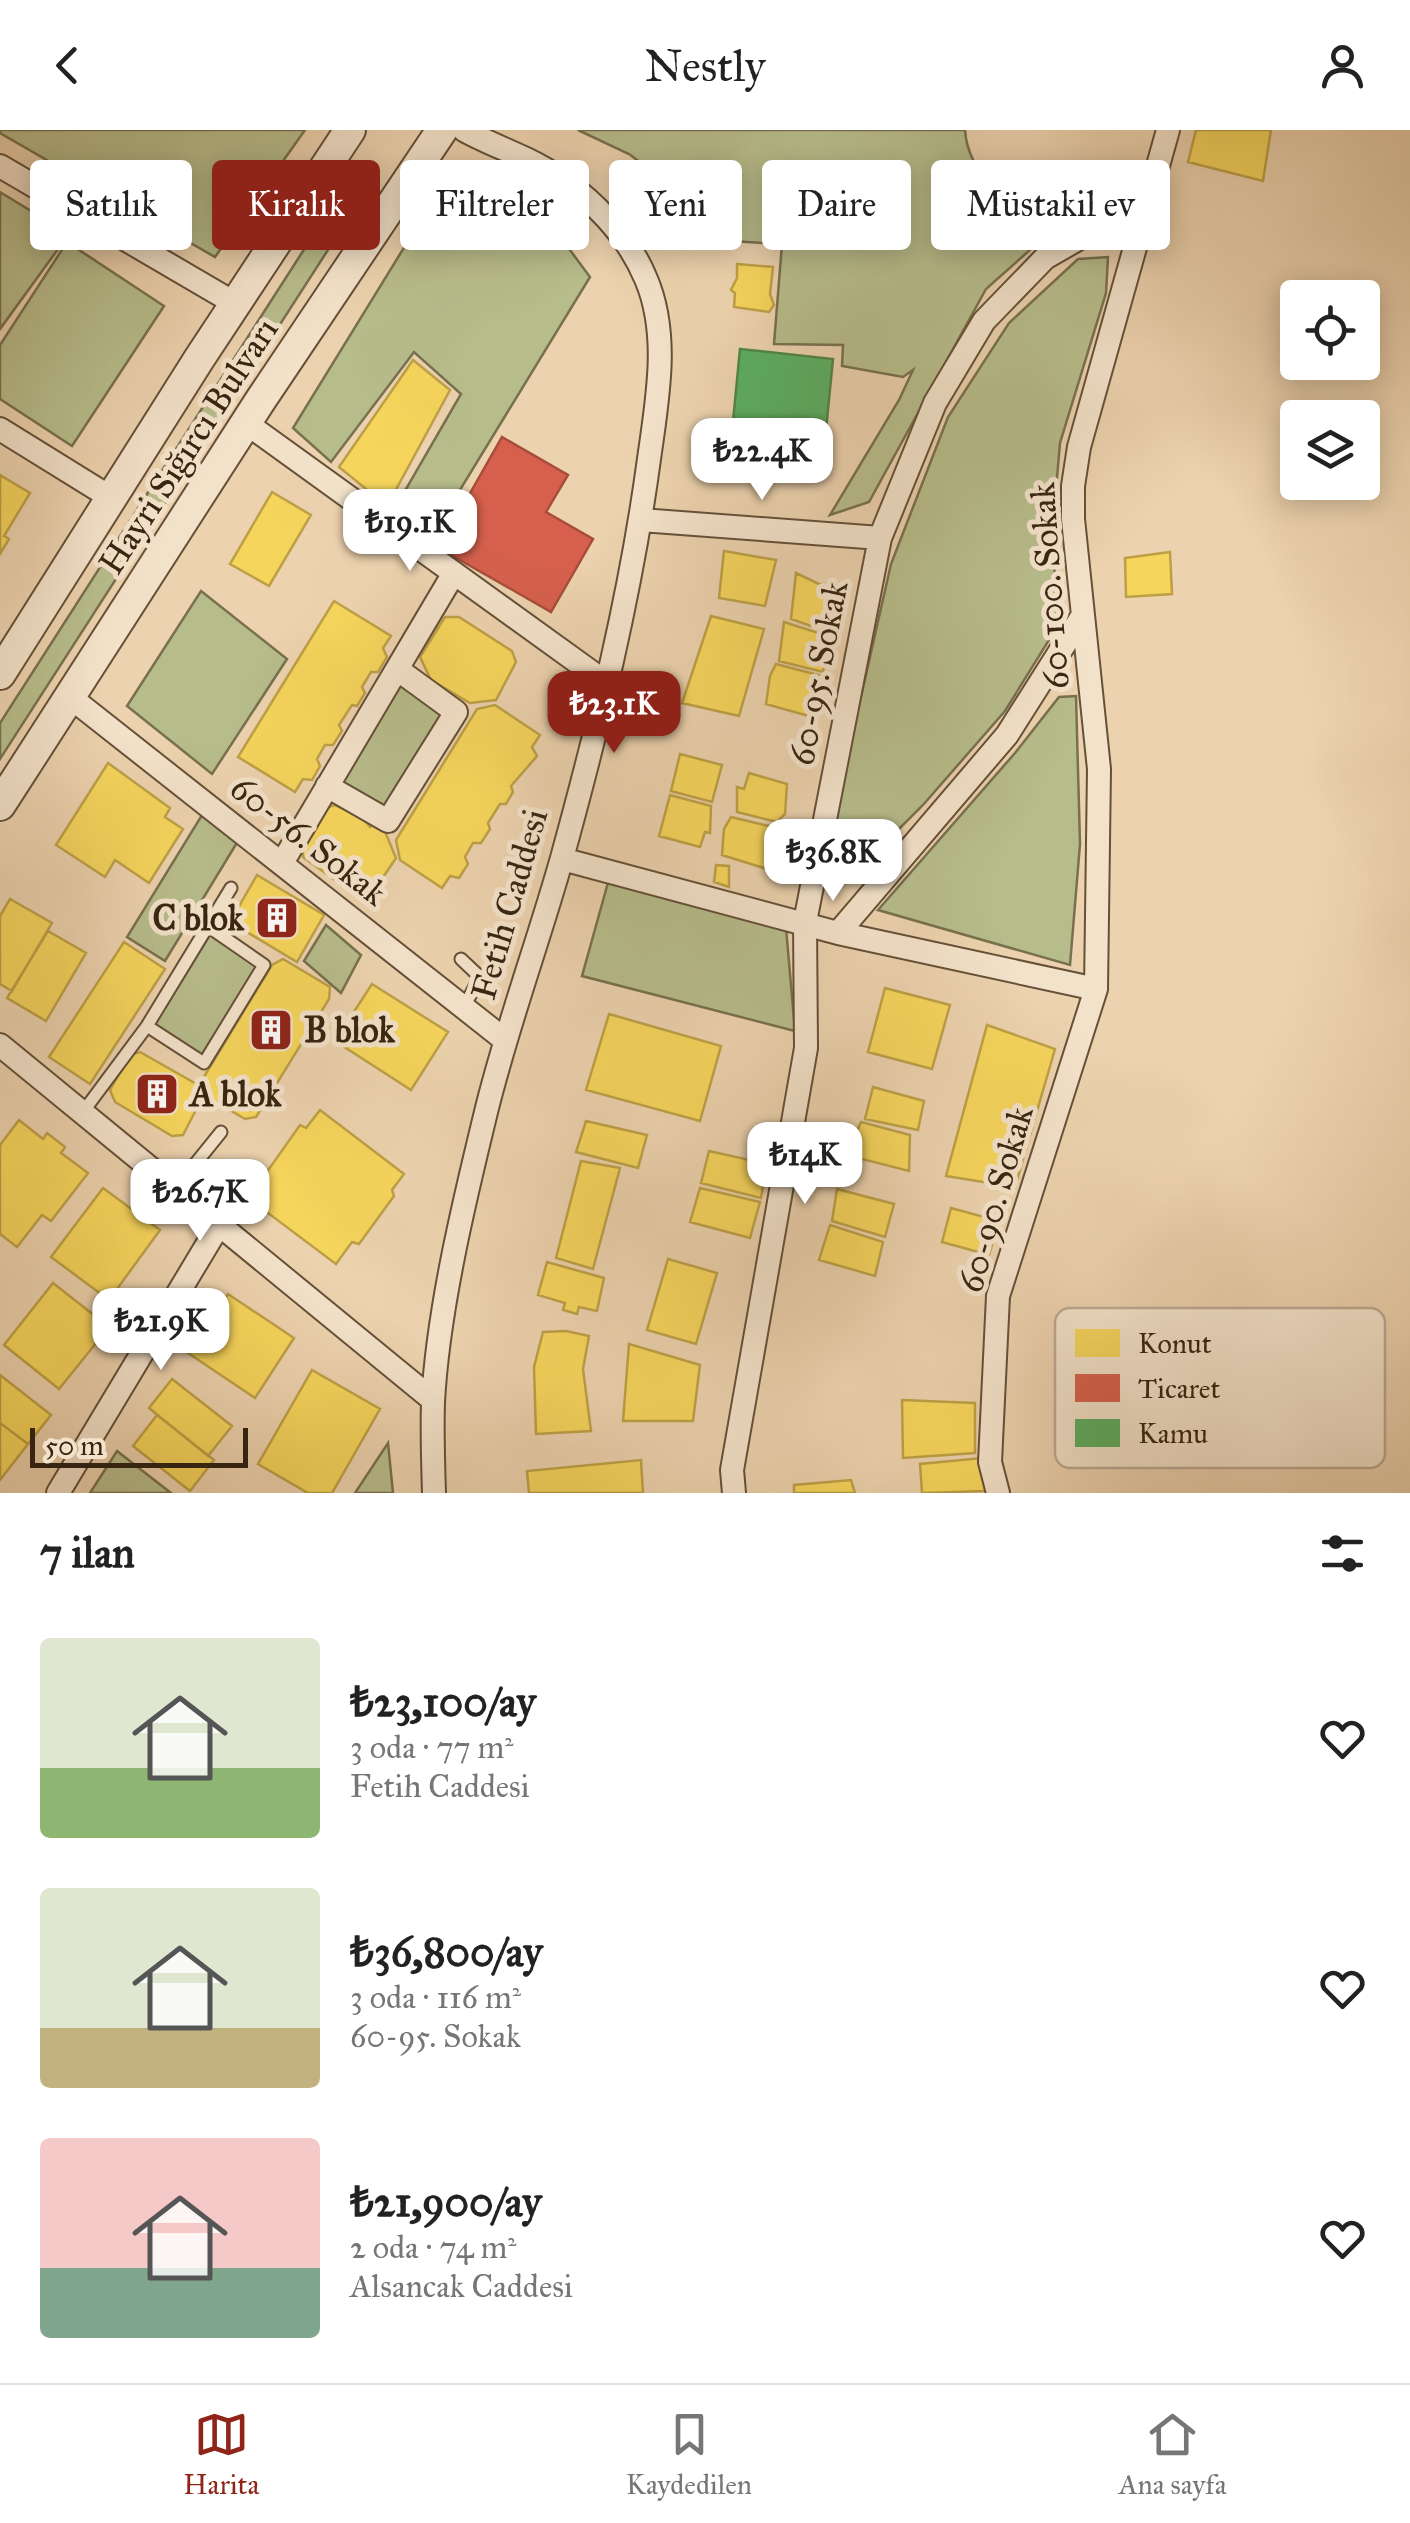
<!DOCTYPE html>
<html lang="tr">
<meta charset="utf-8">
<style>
body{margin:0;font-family:"IM FELL Great Primer",serif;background:#f6f6f6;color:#222;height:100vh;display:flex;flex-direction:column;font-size:38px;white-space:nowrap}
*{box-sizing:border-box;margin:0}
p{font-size:32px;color:#767676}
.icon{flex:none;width:55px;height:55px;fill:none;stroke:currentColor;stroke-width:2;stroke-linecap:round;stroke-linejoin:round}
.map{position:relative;height:1363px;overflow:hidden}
.panel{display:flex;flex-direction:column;background:#fff;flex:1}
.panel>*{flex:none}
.hud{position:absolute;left:30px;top:30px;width:1350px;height:90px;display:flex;gap:20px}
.tools{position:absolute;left:1280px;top:150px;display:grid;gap:20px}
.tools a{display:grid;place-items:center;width:100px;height:100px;border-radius:10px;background:#fff;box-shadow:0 5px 25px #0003;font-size:50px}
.scale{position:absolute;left:30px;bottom:25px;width:218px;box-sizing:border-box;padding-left:10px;border:5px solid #382511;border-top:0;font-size:28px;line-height:35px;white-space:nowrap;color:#382511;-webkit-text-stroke:8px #f3e2ca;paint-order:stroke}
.price{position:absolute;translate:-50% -85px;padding:0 22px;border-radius:20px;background:#fff;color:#222;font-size:32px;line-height:65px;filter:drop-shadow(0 2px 5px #0008)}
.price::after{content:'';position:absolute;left:50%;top:60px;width:30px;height:22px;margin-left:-15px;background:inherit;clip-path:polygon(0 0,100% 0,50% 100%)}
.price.selected{background:#8f2418;color:#fff}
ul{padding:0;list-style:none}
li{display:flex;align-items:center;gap:30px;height:250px;padding:0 40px}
li span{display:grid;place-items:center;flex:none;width:280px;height:200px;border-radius:10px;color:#555}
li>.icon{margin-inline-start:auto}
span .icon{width:120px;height:120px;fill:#fffc;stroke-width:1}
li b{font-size:42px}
h2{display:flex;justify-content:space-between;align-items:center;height:120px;padding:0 40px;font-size:42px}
.tag{padding:0 35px;border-radius:10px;background:#fff;box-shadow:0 5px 25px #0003;font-size:35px;line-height:90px}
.tag.selected{background:#8f2418;color:#fff}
header{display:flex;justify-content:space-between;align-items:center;height:130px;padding:0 40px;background:#fff;font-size:45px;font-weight:600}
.tabs{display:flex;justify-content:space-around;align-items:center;height:140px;border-top:2px solid #e0e0e0;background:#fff;font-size:28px;color:#767676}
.tabs a{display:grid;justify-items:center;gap:5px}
.tabs .selected{color:#8f2418}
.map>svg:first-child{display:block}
.green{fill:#b7bc8b;stroke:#78704e;stroke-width:2.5}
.homes{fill:#f6d55c;stroke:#bda046;stroke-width:2.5}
.shops{fill:#d6604d;stroke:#a74e3b;stroke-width:2.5}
.public{fill:#5aae61;stroke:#508549;stroke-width:2.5}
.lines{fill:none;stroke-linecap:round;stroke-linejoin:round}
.service-casing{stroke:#655038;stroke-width:15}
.minor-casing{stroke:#655038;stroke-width:26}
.tertiary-casing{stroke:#655038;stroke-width:34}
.service{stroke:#f3e2ca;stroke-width:11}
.minor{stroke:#f3e2ca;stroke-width:22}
.tertiary{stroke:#f3e2ca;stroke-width:30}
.labels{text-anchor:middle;stroke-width:10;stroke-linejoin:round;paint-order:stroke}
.street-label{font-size:35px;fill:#382511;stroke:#f3e2ca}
.poi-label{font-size:35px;font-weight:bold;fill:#382511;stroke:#f3e2ca;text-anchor:start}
.key{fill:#f3e2ca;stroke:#bba992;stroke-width:2.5}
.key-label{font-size:28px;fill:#382511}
</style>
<header><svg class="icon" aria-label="back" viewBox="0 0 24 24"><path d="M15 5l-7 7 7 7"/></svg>Nestly<svg class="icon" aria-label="person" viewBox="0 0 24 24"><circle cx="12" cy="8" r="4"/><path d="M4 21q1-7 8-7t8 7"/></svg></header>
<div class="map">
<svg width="1410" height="1363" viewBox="0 0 1410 1363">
<rect width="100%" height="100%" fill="#ecd2ae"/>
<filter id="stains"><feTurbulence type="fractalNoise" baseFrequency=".002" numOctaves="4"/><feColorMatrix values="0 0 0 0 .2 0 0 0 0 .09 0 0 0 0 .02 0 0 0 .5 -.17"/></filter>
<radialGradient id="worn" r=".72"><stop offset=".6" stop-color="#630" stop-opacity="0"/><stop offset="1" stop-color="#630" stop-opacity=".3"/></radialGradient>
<path class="green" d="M0 0H305L215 127 0 3Z
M578 0H965C968 47 1013 79 1049 103L986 159 869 372 830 385 899 270 913 240 903 247 842 236 843 215 774 214 782 114 696 109 694 72 629 24Z
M453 38 526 61 590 147 430 409 391 385 461 264 414 222 331 332 293 298Z
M348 51 364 64 0 629V593Z
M0 62 69 104 0 199Z
M67 112 164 176 72 316 0 269V215Z
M1108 127 1106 163 1060 313 1051 418 1062 489 1005 581 923 675 832 766 822 739 891 434 948 287 1009 193 1078 129Z
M201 461 287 529 212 644 127 576Z
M400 547 448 585 387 679 336 654Z
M1076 566 1080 714 1070 835 878 780 1015 623 1059 567Z
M202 685 238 711 165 831 127 807Z
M609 749 786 798 795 901 582 846Z
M326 795 361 825 341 863 304 831Z
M211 803 259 839 203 928 153 897Z
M388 1313 393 1363H355Z
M117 1321 171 1363H90Z"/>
<path class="homes" d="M1196 0H1271L1263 51 1188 32Z
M737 134 773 137 770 164 774 175 769 182 734 177 735 163 731 160 737 148Z
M413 230 450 260 387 376 339 337Z
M0 345 30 363 4 406 9 409 0 424Z
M272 362 311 385 269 456 230 434Z
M724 421 776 430 765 476 719 468Z
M1170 422 1172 464 1126 467 1125 428Z
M796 443 838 463 828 502 791 489Z
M334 471 391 506 383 518 387 527 378 542H371L362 557 365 563 357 576 352 575 339 595 342 601 333 615H325L317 629 320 636 312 650 303 649 295 662 238 627Z
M711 486 764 499 739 586 682 573Z
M445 487H459L512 521 516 532 496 570 470 573 431 550 420 527Z
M784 492 828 506 823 542 779 531Z
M776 534 822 546 812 587 766 574 770 546Z
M495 575 540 605 532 617 537 626 511 656 513 662 506 674H500L488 693 490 699 481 713H473L465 727 468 734 459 748 450 746 442 758 400 730 396 710 477 579Z
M680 624 722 635 712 672 671 661Z
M108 633 170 678 165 687 183 699 149 753 115 730 105 747 56 715Z
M749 643 787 654 785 684 777 692 737 682V657L744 659Z
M670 665 711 676 710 703 705 702 700 717 659 706Z
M335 675 363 688 370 697 375 693 384 699 396 728 373 762 359 767 303 727 302 712 319 680Z
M731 687 773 697 767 739 722 725 724 699Z
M716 735 729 736V757L714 752Z
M257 745 324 785 297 832 230 792Z
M10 769 52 793 12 861 0 854V786Z
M48 801 86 823 46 891 7 868Z
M124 812 165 839 90 954 49 927Z
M283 829 330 857 329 869 256 987 245 989 206 966 202 950 272 835Z
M372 854 448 902 411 960 335 911Z
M885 858 950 875 932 939 868 922Z
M609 884 721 916 700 991 586 960Z
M987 895 1055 919 1015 1057 946 1046Z
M140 922 200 956 202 968 183 1005 172 1006 115 972 110 960 130 925Z
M873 957 924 971 918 1000 865 989Z
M320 980 404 1044 392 1060 394 1066 359 1114 352 1112 336 1134 252 1071 267 1051 264 1046 300 995 306 998Z
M19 990 43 1009 47 1003 65 1017 61 1023 88 1043 51 1091 42 1085 17 1117 0 1104V1015Z
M586 991 647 1005 638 1038 576 1022Z
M861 992 910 1005 909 1041 846 1025Z
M709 1021 767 1034 761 1068 701 1053Z
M581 1031 620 1038 593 1139 556 1128Z
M103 1058 160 1100 109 1170 51 1127Z
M700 1058 760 1072 750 1108 690 1092Z
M837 1059 894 1074 885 1107 832 1091Z
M951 1078 999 1091 989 1125 942 1112Z
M830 1095 883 1112 875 1146 819 1130Z
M668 1129 717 1143 696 1214 647 1200Z
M547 1132 604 1148 597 1181 579 1177 577 1184 563 1180 565 1173 538 1165Z
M53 1153 109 1197 59 1259 4 1215Z
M228 1164 294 1208 255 1268 188 1223Z
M566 1201 589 1206 583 1239 591 1301 536 1304 534 1237 543 1202Z
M629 1214 700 1235 693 1291H623Z
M312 1240 380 1279 332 1363H308L258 1334Z
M0 1245 51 1285 28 1314 0 1293Z
M172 1249 232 1296 208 1326 149 1278Z
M902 1270 975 1273V1323L903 1328Z
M157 1285 214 1330 190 1361 133 1316Z
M0 1293 28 1314 0 1350Z
M982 1328 985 1361 922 1363 920 1334Z
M641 1330 643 1363H529L527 1341Z
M851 1350 855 1363H794V1355Z"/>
<path class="shops" d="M502 307 568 345 546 382 593 409 551 482 439 418Z"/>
<path class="public" d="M740 219 833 229 825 310 732 302Z"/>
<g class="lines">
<defs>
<path id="service" d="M461 829 480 847 464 877
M147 896 204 933 264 835 209 797
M83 982 147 896 231 758
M175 1059 221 1002"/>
<path id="minor" d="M0 36 236 174
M246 293 605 552
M0 299 113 369
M641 390 880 408
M70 567 505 910
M327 656 388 691 456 582 397 539
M562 729 838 803 1096 859
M282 733 454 443
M838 803 1007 605 1083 485
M0 915 433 1270
M58 1363 219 1095
M434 1363C433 1333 432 1302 433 1272 438 1180 464 1072 486 982 507 896 538 813 562 728 598 597 631 463 649 329 657 271 670 205 646 149 624 96 578 54 526 29 505 19 484 11 464 0
M734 1363 732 1340 806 918 805 792 880 408 935 273 984 191 1045 128 1104 94 1145 82
M998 1363 990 1332 998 1166 1096 859 1099 639 1073 389V356L1079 317 1168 0"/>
<path id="tertiary" d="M0 544 199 229 350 0
M0 675 260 271 442 0"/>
</defs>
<use href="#service" class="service-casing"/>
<use href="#minor" class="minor-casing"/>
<use href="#tertiary" class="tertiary-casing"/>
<use href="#service" class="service"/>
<use href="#minor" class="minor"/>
<use href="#tertiary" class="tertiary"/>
</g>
<defs>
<symbol id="building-square" viewBox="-11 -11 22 22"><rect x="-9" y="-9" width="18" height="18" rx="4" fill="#8f2418" stroke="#f3e2ca"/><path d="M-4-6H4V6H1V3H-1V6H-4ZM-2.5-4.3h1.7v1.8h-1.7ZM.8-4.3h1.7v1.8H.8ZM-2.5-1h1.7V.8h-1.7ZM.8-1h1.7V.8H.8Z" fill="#fff"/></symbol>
</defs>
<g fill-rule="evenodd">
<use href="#building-square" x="252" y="763" width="50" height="50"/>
<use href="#building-square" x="246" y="875" width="50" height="50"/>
<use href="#building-square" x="132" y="939" width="50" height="50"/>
</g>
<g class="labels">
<g class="street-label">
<text transform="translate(188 316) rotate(-57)" y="12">Hayri Sığırcı Bulvarı</text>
<text transform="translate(1049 456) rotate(-94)" y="12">60-100. Sokak</text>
<text transform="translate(818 543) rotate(-79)" y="12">60-95. Sokak</text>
<text transform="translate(309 710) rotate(38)" y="12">60-56. Sokak</text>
<text transform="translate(509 774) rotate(-74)" y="12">Fetih Caddesi</text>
<text transform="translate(995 1069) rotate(-74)" y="12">60-90. Sokak</text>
</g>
<g class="poi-label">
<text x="244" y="800" text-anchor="end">C blok</text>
<text x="304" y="912">B blok</text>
<text x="190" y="976">A blok</text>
</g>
</g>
<rect x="1055" y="1178" width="330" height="160" rx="15" class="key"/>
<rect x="1075" y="1199" width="45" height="28" fill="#f6d55c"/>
<rect x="1075" y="1244" width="45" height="28" fill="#d6604d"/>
<rect x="1075" y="1289" width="45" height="28" fill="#5aae61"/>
<g class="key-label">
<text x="1138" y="1223">Konut</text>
<text x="1138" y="1268">Ticaret</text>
<text x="1138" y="1313">Kamu</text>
</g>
<rect width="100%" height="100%" filter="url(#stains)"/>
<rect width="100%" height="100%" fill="url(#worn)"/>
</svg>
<div class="tools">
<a><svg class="icon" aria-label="locate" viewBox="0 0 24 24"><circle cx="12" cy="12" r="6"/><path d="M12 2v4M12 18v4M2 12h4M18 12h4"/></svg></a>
<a><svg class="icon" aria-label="layers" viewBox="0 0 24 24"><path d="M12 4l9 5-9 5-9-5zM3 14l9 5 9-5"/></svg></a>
</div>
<div class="scale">50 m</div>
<b class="price" style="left:762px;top:373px">₺22.4K</b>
<b class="price" style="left:410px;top:444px">₺19.1K</b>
<b class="price selected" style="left:614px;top:626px">₺23.1K</b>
<b class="price" style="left:833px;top:774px">₺36.8K</b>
<b class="price" style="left:805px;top:1077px">₺14K</b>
<b class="price" style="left:200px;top:1114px">₺26.7K</b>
<b class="price" style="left:161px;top:1243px">₺21.9K</b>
<div class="hud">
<a class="tag">Satılık</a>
<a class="tag selected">Kiralık</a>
<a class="tag">Filtreler</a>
<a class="tag">Yeni</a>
<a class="tag">Daire</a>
<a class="tag">Müstakil ev</a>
</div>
</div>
<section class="panel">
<h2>7 ilan<svg class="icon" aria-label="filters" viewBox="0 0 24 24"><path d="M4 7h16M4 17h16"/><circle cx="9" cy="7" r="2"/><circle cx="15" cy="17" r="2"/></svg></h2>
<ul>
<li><span style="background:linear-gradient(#dfe7d0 65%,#8fb573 0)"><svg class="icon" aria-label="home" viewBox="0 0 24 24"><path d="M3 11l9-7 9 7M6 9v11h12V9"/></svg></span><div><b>₺23,100/ay</b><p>3 oda · 77 m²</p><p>Fetih Caddesi</p></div><svg class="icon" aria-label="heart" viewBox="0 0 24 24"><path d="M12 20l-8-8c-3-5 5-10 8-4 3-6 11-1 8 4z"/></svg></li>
<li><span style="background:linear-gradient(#dfe7d0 70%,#c2b280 0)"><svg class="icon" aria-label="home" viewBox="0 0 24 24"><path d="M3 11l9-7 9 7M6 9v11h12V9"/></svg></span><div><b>₺36,800/ay</b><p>3 oda · 116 m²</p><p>60-95. Sokak</p></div><svg class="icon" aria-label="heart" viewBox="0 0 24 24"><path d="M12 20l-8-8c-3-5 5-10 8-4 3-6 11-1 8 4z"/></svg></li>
<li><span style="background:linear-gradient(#f6c9c9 65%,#7fa58c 0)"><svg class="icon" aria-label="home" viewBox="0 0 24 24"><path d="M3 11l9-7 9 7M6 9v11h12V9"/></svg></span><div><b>₺21,900/ay</b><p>2 oda · 74 m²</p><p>Alsancak Caddesi</p></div><svg class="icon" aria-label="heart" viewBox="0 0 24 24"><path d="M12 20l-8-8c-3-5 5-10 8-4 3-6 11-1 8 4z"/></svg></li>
</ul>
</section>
<nav class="tabs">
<a class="selected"><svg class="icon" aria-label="map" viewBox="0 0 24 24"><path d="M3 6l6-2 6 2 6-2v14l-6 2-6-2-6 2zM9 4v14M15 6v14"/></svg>Harita</a>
<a><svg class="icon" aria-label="saved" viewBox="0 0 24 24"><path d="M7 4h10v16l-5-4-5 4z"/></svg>Kaydedilen</a>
<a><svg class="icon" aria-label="home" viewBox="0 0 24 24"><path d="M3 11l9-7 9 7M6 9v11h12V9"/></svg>Ana sayfa</a>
</nav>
